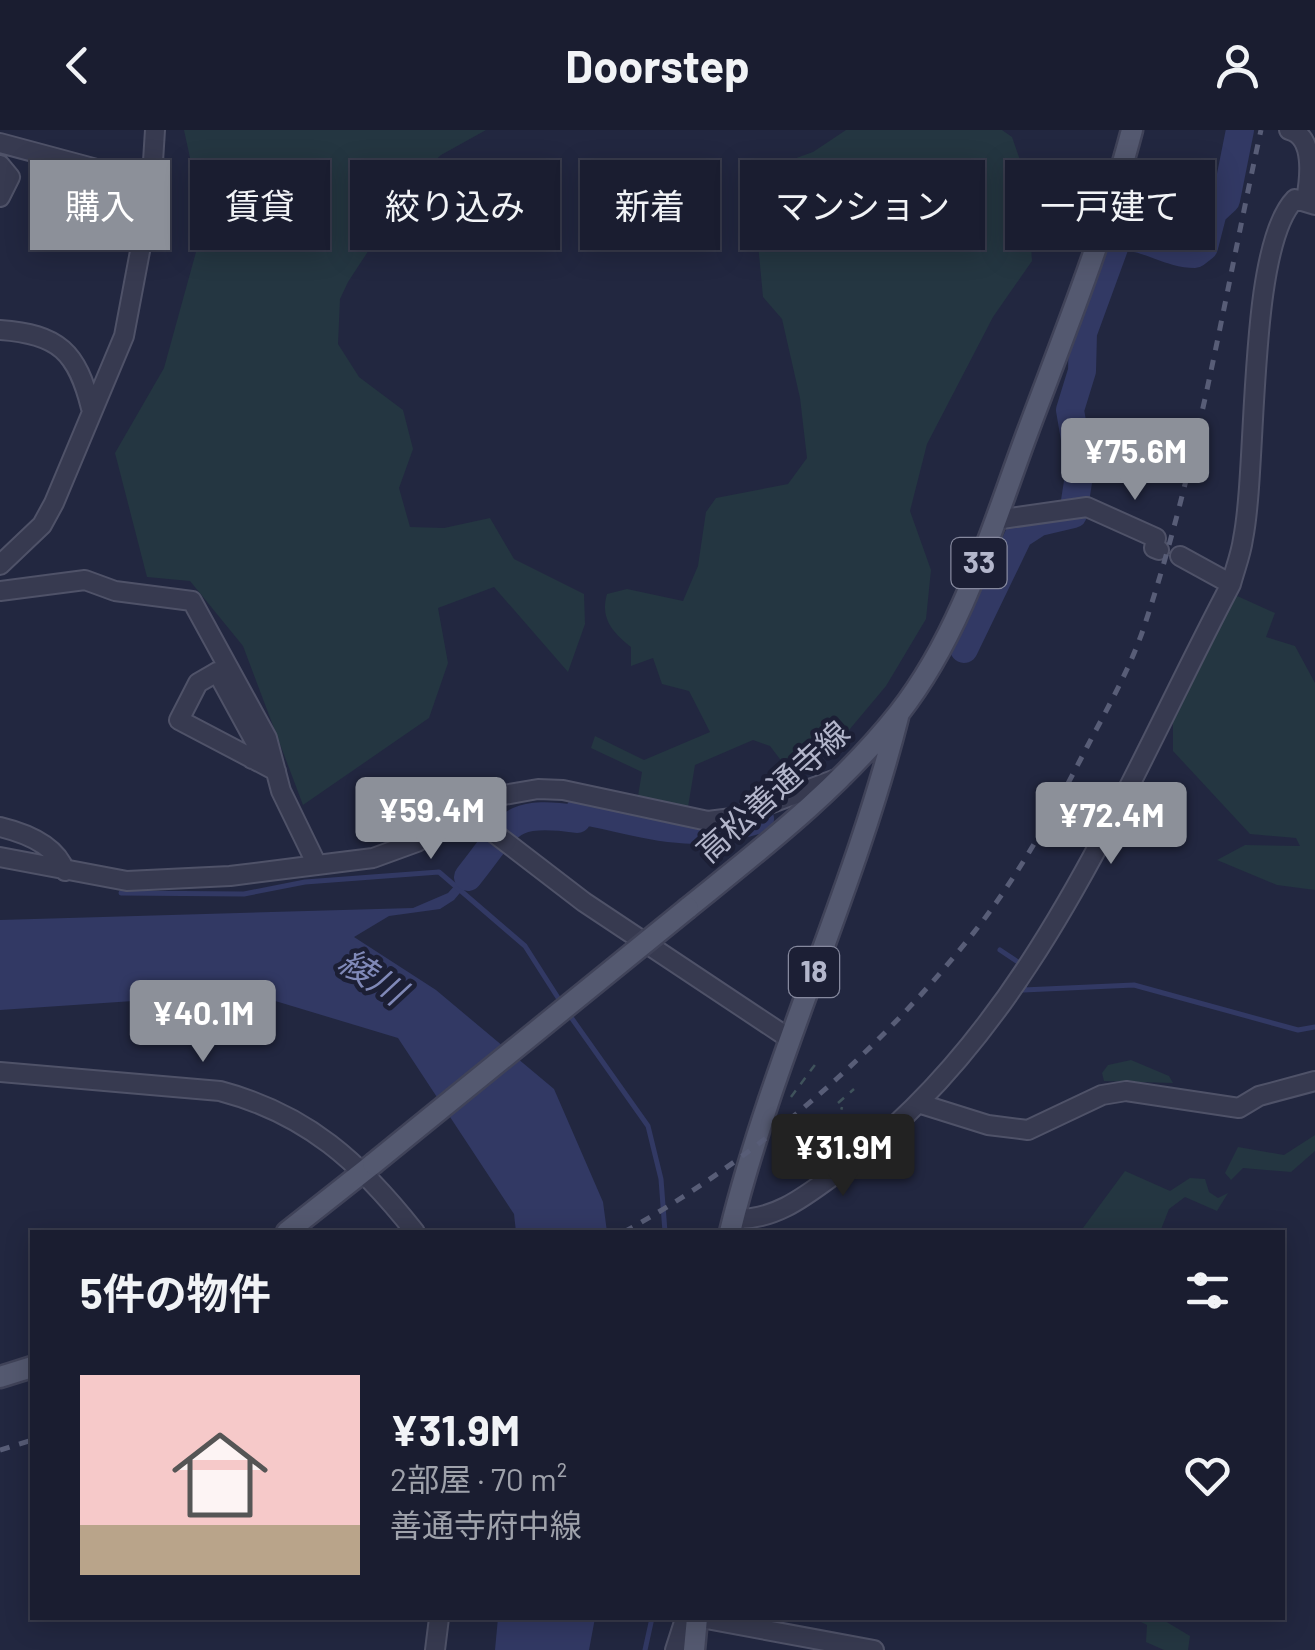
<!DOCTYPE html>
<html lang="ja">
<meta charset="utf-8">
<style>
body{margin:0;font-family:Barlow,"Noto Sans JP",sans-serif;background:#232638;color:#f1f3f6;height:100vh;display:flex;flex-direction:column;font-size:38px;white-space:nowrap}
*{box-sizing:border-box;margin:0}
p{font-size:32px;color:#9fa2ab}
.icon{flex:none;width:55px;height:55px;fill:none;stroke:currentColor;stroke-width:2;stroke-linecap:round;stroke-linejoin:round}
.map{position:relative;flex:1;overflow:hidden}
.details{position:absolute;left:30px;top:1100px;width:1255px;height:390px;display:flex;flex-direction:column;background:#1a1d30;border-radius:0px;box-shadow:0 5px 25px #0003,0 0 0 2px #383b4c}
.details>*{flex:none}
.banner{position:absolute;left:30px;top:30px;width:1255px;height:90px;display:flex;gap:20px}
.price{position:absolute;translate:-50% -85px;padding:0 22px;border-radius:10px;background:#8c9099;color:#fff;font-size:32px;line-height:65px;filter:drop-shadow(0 2px 5px #0008)}
.price::after{content:'';position:absolute;left:50%;top:60px;width:30px;height:22px;margin-left:-15px;background:inherit;clip-path:polygon(0 0,100% 0,50% 100%)}
.price.active{background:#222;color:#fff}
ul{padding:0;list-style:none}
li{display:flex;align-items:center;gap:30px;height:250px;padding:0 50px}
li+li{border-top:2px solid #383b4c}
li span{display:grid;place-items:center;flex:none;width:280px;height:200px;border-radius:0px;color:#555}
li>.icon{margin-inline-start:auto}
span .icon{width:120px;height:120px;fill:#fffc;stroke-width:1}
li b{font-size:42px}
h2{display:flex;justify-content:space-between;align-items:center;height:120px;padding:0 50px;font-size:42px}
.chip{padding:0 35px;border-radius:0px;background:#1a1d30;box-shadow:0 5px 25px #0003,0 0 0 2px #383b4c;font-size:35px;line-height:90px}
.chip.active{background:#8c9099;color:#fff}
header{display:flex;justify-content:space-between;align-items:center;height:130px;padding:0 50px;background:#1a1d30;font-size:45px;font-weight:700}
.map>svg:first-child{display:block}
.green{fill:#243641}
.water{fill:#323964}
.lines{fill:none;stroke-linecap:round;stroke-linejoin:round}
.stream{stroke:#323964;stroke-width:5}
.river{stroke:#323964;stroke-width:28}
.minor-casing{stroke:#4f5268;stroke-width:22}
.major-casing{stroke:#404359;stroke-width:25}
.path{stroke:#3f525b;stroke-width:2.5;stroke-dasharray:8 8;stroke-linecap:butt}
.minor{stroke:#373a50;stroke-width:18}
.major{stroke:#545970;stroke-width:20}
.rail{stroke:#585d77;stroke-width:5;stroke-dasharray:10 10;stroke-linecap:butt}
.major-bridge-casing{stroke:#404359;stroke-width:25;stroke-linecap:butt}
.major-bridge{stroke:#545970;stroke-width:20}
.labels{text-anchor:middle;stroke-width:9;stroke-linejoin:round;paint-order:stroke}
.shield{fill:#1c1f35;stroke:#86899e;stroke-width:2.5}
.shield-label{font-size:30px;font-weight:bold;fill:#b3b6cb}
.street-label{font-size:32px;fill:#b3b6cb;stroke:#1c1f35}
.water-label{font-size:35px;font-style:italic;fill:#8089b8;stroke:#1c1f35}
</style>
<header><svg class="icon" aria-label="back" viewBox="0 0 24 24"><path d="M15 5l-7 7 7 7"/></svg>Doorstep<svg class="icon" aria-label="person" viewBox="0 0 24 24"><circle cx="12" cy="8" r="4"/><path d="M4 21q1-7 8-7t8 7"/></svg></header>
<div class="map">
<svg width="1315" height="1520" viewBox="0 0 1315 1520">
<rect width="100%" height="100%" fill="#222740"/>
<path class="green" d="M184 0H486L441 25 416 48 348 152 340 169 338 214 359 247 403 280 413 319 399 358 410 397 444 398 490 388 514 429 584 464 585 494 568 542 494 457 438 478 448 533 429 588 303 675 243 516 190 451 147 447 115 323 164 238 204 93Z
M846 0H1002L1012 7 1026 47 1032 131 993 187 927 314 910 381 931 440 926 489 886 556 839 612 789 641 770 616 753 610 695 635 688 677 638 666 642 642 591 618 595 606 644 630 710 602 689 561 662 554 653 528 631 536V517C612 502 600 488 607 464L627 459 683 471 698 436 706 382 716 368 788 354 807 328 800 268 782 189 763 167 755 82 774 36 813 22Z
M1235 465 1275 483 1266 507 1295 516 1315 553V760L1277 755 1217 730 1245 715 1300 716 1296 708 1250 704 1173 621V583Z
M1131 930 1169 946 1173 953 1104 951 1102 943 1108 935Z
M1315 1005V1021L1291 1042 1243 1038 1231 1050 1225 1043 1238 1017 1284 1025Z
M1125 1041 1170 1061 1190 1048 1205 1049 1209 1062 1218 1068 1228 1063 1217 1081 1185 1067 1169 1079 1160 1102H1080Z
M1133 1488H1160L1190 1506 1188 1520H1164L1146 1512 1147 1495Z"/>
<path class="water" d="M490 716 495 721 454 770 440 779 389 786 354 807 436 860 554 959 603 1072 607 1102H516L514 1084 398 908 272 870 222 865 0 880V790L413 778 448 763Z
M498 1488H595L589 1520H495Z"/>
<g class="lines">
<path class="stream" d="M121 763 244 764 305 752 439 742 525 816 562 874
M1000 820 1021 834
M1026 852 1023 860 1134 855 1298 900 1315 897
M568 883 648 996 661 1049 665 1102
M645 1520 652 1488"/>
<path class="river" d="M964 519 1019 405 1039 392 1073 384 1080 339 1070 280 1082 241 1083 203 1118 107C1145 104 1167 124 1195 124L1204 117 1213 82 1226 70 1240 0
M468 747C510 695 506 679 577 689L580 680C647 693 691 712 760 689"/>
<defs>
<path id="minor" d="M1289 0C1315 6 1310 48 1306 70
M0 13 108 42 126 57 151 63
M0 35 10 47 0 67
M0 200C59 204 77 222 91 278
M995 390 1087 377 1156 408 1154 418 1159 420
M1180 426 1231 454
M0 435 42 395 54 373 124 206 151 63 155 0
M0 461 85 450 115 461 192 471 267 608 281 661 317 735
M252 629 258 617 217 542 198 553 179 590 276 641
M468 683 584 772 790 909
M0 697C25 703 56 715 65 741
M0 727 127 751 230 746 333 733 373 728 417 712 498 666 538 659 563 660 708 691 732 688 844 646
M0 942 220 961C307 984 360 1032 415 1102
M921 974 988 995 1028 1000 1102 965 1126 961 1239 978 1259 966 1315 951
M733 1089C773 1091 803 1068 834 1045 1032 904 1121 662 1231 454 1235 439 1241 424 1243 409 1258 334 1247 118 1295 69L1315 75
M701 1488 874 1520
M435 1520 439 1488
M675 1520 685 1489 693 1488"/>
<path id="major" d="M688 778C762 718 839 659 899 583 963 501 992 397 1028 301 1065 202 1105 103 1132 0
M287 1102 373 1034
M730 1102C773 927 854 762 898 587
M0 1247 32 1237
M694 1520 697 1488"/>
</defs>
<use href="#minor" class="minor-casing"/>
<use href="#major" class="major-casing"/>
<path class="path" d="M791 967 817 932
M838 973 854 959
M837 995 842 977"/>
<use href="#minor" class="minor"/>
<use href="#major" class="major"/>
<path class="rail" d="M624 1102C760 1027 886 916 982 792 1023 738 1056 677 1087 617 1108 577 1131 537 1145 494 1198 334 1225 164 1261 0
M0 1320 32 1310"/>
<defs>
<path id="major-bridge" d="M373 1034 688 778"/>
</defs>
<use href="#major-bridge" class="major-bridge-casing"/>
<use href="#major-bridge" class="major-bridge"/>
</g>
<g class="labels">
<g class="shield">
<rect x="951.5" y="408" width="55" height="50" rx="8"/>
<rect x="789" y="817" width="50" height="50" rx="8"/>
</g>
<g class="shield-label">
<text x="979" y="443">33</text>
<text x="814" y="852">18</text>
</g>
<g class="street-label">
<text transform="translate(773 662) rotate(-42)" y="11">高松善通寺線</text>
</g>
<g class="water-label">
<text transform="translate(372 847) rotate(33)" y="12">綾川</text>
</g>
</g>
</svg>
<b class="price" style="left:1135px;top:373px">¥75.6M</b>
<b class="price" style="left:431px;top:732px">¥59.4M</b>
<b class="price" style="left:1111px;top:737px">¥72.4M</b>
<b class="price" style="left:203px;top:935px">¥40.1M</b>
<b class="price active" style="left:843px;top:1069px">¥31.9M</b>
<div class="banner">
<a class="chip active">購入</a>
<a class="chip">賃貸</a>
<a class="chip">絞り込み</a>
<a class="chip">新着</a>
<a class="chip">マンション</a>
<a class="chip">一戸建て</a>
</div>
<section class="details">
<h2>5件の物件<svg class="icon" aria-label="filters" viewBox="0 0 24 24"><path d="M4 7h16M4 17h16"/><circle cx="9" cy="7" r="2"/><circle cx="15" cy="17" r="2"/></svg></h2>
<ul>
<li><span style="background:linear-gradient(#f6c9c9 75%,#b9a48a 0)"><svg class="icon" aria-label="home" viewBox="0 0 24 24"><path d="M3 11l9-7 9 7M6 9v11h12V9"/></svg></span><div><b>¥31.9M</b><p>2部屋 · 70 m²</p><p>善通寺府中線</p></div><svg class="icon" aria-label="heart" viewBox="0 0 24 24"><path d="M12 20l-8-8c-3-5 5-10 8-4 3-6 11-1 8 4z"/></svg></li>
</ul>
</section>
</div>
